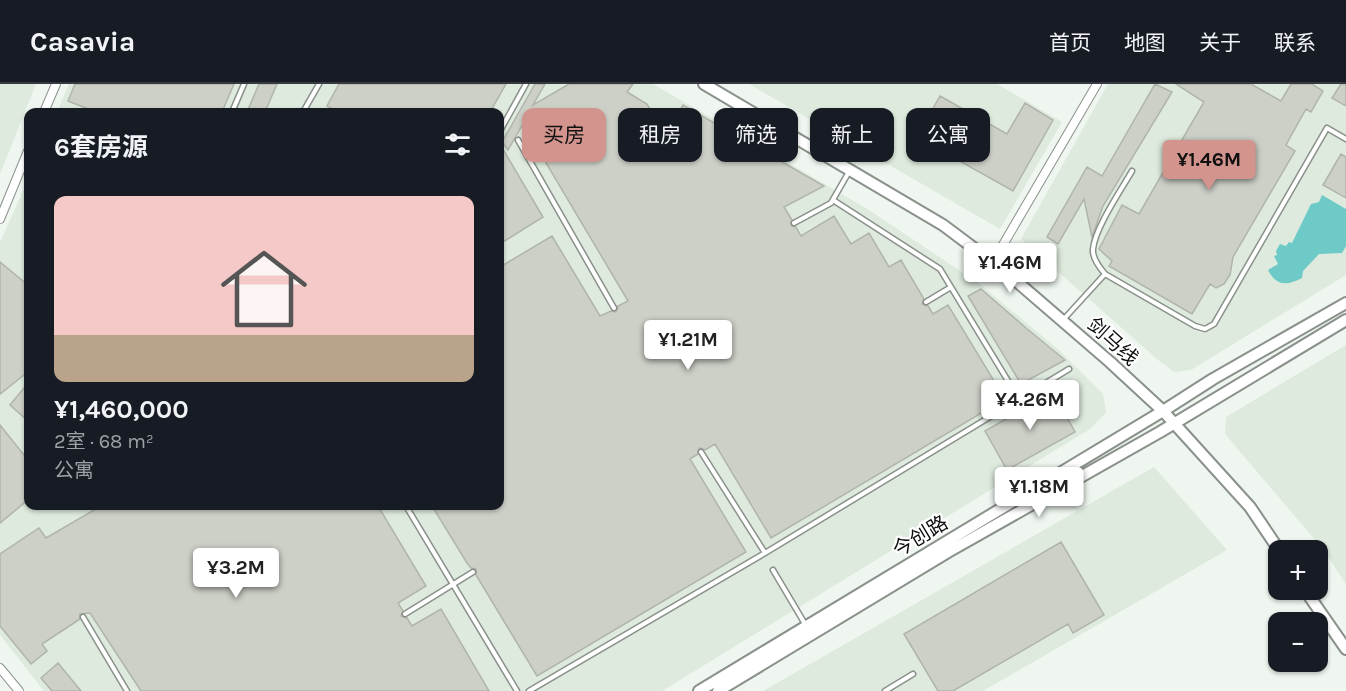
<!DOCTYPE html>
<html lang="zh">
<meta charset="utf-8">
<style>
body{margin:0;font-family:Karla,"Noto Sans SC",sans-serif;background:#20242c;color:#f1f3f6;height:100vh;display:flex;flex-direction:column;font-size:22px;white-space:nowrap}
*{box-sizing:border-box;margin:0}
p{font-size:20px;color:#9ea1a6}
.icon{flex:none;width:33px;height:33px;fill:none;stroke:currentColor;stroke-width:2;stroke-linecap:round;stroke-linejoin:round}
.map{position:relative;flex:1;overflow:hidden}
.details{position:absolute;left:24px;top:24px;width:480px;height:402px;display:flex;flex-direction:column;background:#171b24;border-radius:12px;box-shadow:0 2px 4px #0004}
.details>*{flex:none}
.hud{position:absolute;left:522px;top:24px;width:570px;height:54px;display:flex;gap:12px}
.buttons{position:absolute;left:1268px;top:456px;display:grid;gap:12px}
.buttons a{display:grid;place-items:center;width:60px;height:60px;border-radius:12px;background:#171b24;box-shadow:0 2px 4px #0004;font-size:30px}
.price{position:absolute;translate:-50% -51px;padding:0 14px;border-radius:6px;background:#fff;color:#222;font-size:20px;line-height:39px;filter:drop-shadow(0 2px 3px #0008)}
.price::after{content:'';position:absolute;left:50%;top:36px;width:18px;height:14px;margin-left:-9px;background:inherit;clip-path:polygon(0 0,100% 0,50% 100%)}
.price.selected{background:#d3948e;color:#111}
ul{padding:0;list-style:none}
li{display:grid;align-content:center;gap:12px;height:318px;padding:0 30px}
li+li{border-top:2px solid #363941}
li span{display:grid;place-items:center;height:186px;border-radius:12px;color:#555}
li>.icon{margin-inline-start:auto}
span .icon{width:108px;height:108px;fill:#fffc;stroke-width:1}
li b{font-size:26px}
h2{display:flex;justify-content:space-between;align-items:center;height:72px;padding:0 30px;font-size:26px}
.chip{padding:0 21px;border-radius:12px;background:#171b24;box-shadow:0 2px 4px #0004;font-size:21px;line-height:54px}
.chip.selected{background:#d3948e;color:#111}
header{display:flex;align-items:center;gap:36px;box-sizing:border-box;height:84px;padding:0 30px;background:#171b24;border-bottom:2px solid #363941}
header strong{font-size:28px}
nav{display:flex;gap:33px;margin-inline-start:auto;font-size:21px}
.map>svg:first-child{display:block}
.built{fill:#ddeadd}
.water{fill:#6ecac7}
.building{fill:#cdd0c7;stroke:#b0b4ab;stroke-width:1.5}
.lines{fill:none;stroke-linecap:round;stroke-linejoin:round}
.service-casing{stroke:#8a918b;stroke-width:7}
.minor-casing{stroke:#8a918b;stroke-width:10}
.secondary-casing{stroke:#8a918b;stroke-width:14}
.service{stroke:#fff;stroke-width:4}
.minor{stroke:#fff;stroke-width:8}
.secondary{stroke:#fff;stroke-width:10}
.labels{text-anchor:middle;stroke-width:4.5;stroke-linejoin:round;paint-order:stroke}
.street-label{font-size:20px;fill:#0d0f0d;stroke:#fff}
</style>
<header>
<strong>Casavia</strong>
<nav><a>首页</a><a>地图</a><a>关于</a><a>联系</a></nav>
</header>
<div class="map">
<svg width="1346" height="607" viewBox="0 0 1346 607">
<rect width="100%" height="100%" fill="#eef6ef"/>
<path class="built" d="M0 0H36L0 90Z
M69 0H653L869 126 981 201 1060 267 1103 310 1106 329 1090 345 662 607H44L0 551V158L28 96V422H500V28H57Z
M749 0H997L1062 38 1000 145Z
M1108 0H1346V191L1191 286 1174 288 1157 275 1021 155Z
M1346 261V500L1322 464 1225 350 1226 333Z
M1154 383 1227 466 983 607H763Z"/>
<path class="water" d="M1322 111 1346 125V162L1342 169 1319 170 1303 187 1302 194C1287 202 1276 202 1268 186L1278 180 1274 172 1277 171 1276 167 1280 160 1286 162 1289 158 1292 159 1311 120 1319 118Z"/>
<path class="building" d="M75 0H234L222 28H96L68 17Z
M259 0H277L265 28H247Z
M339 0H506L490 28H338L327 22Z
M535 0H545L533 21 569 0H633L627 8 647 20 657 36 667 31 672 40 683 21 824 102 784 123 792 136 791 141 796 143 801 152 834 132 851 160 869 149 889 183 901 176 924 215 922 220 928 222 933 230 948 221 1005 315 771 454 715 360 705 366 699 364 698 370 690 375 746 468 537 592 476 491V485L471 484 467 479 432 422H500V183L552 152 600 232 611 227 616 228 618 222 628 217 523 40 508 66 502 58Z
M1155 0 1172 8 1103 122 1092 153 1084 115 1058 160 1047 153 1087 83 1102 92Z
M1176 0H1251L1281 17 1291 0H1312L1323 7 1311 28 1306 25 1286 61 1295 67 1233 173 1230 191 1224 200 1216 204 1210 200 1192 230 1109 182 1112 177 1099 165 1122 121 1139 130 1204 18Z
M1341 0H1346V22L1332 14Z
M940 12 1007 50 1025 19 1053 36 1013 107 917 53Z
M504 67 543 133 500 160V74Z
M1341 70 1346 73V114L1323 101Z
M0 178 28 201V288L0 310Z
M981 205 1026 244 1065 276 1021 300 968 212Z
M28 299V337L10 321Z
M1053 308 1075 348 1007 386 985 347Z
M0 341 28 376V416L0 439Z
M101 422H378L426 502 398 519 403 527 401 532 407 534 412 542 441 525 489 607H141L90 529 80 530V535L42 560 47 567 31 580 0 542V470L39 444 46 454Z
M1061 458 1104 531 1073 549 1068 540 953 607H938L904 550Z
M58 579 81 607H52L41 594Z"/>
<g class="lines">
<defs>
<path id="service" d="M232 28 244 0
M303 28 319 0
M500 47 526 0
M518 56 614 224
M1132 87C1121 106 1095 144 1093 165 1092 174 1099 183 1105 190L1195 242 1205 245 1214 240 1327 44 1346 55
M833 116 940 185 1019 315
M794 139 831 119 850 86
M926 218 951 203
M1063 236 1105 190
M701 368 765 469
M406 422 517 607
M773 486 805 540
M405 530 473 488
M83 533 127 607
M529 607 765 469 1069 285
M885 607 913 590"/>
<path id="minor" d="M44 28 56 0
M0 135 28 67
M993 178 1097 0
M0 584 19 607"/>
<path id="secondary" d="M704 0 943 141 1007 189 1110 278 1163 327 1250 423 1279 466
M1305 506 1346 565
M699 607 1163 327 1213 295 1346 219
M718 607 948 468 1160 348 1346 236"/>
</defs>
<use href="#service" class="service-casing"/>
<use href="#minor" class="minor-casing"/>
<use href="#secondary" class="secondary-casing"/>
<use href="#service" class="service"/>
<use href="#minor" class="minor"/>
<use href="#secondary" class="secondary"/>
</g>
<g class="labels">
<g class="street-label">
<text transform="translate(1113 257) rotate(42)" y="7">剑马线</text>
<text transform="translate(920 452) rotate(-31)" y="7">今创路</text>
</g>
</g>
</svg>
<div class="buttons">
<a>+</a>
<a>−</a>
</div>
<b class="price selected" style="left:1209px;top:107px">¥1.46M</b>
<b class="price" style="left:1010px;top:210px">¥1.46M</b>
<b class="price" style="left:688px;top:287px">¥1.21M</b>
<b class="price" style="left:1030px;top:347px">¥4.26M</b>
<b class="price" style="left:1039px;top:434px">¥1.18M</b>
<b class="price" style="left:236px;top:515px">¥3.2M</b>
<div class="hud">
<a class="chip selected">买房</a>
<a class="chip">租房</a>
<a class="chip">筛选</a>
<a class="chip">新上</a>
<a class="chip">公寓</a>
</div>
<section class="details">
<h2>6套房源<svg class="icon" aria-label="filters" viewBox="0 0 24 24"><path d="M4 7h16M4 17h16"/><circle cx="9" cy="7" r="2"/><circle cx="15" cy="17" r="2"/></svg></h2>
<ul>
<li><span style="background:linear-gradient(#f6c9c9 75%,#b9a48a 0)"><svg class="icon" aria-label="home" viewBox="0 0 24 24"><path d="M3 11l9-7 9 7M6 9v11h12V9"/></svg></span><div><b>¥1,460,000</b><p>2室 · 68 m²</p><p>公寓</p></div></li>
</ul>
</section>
</div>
